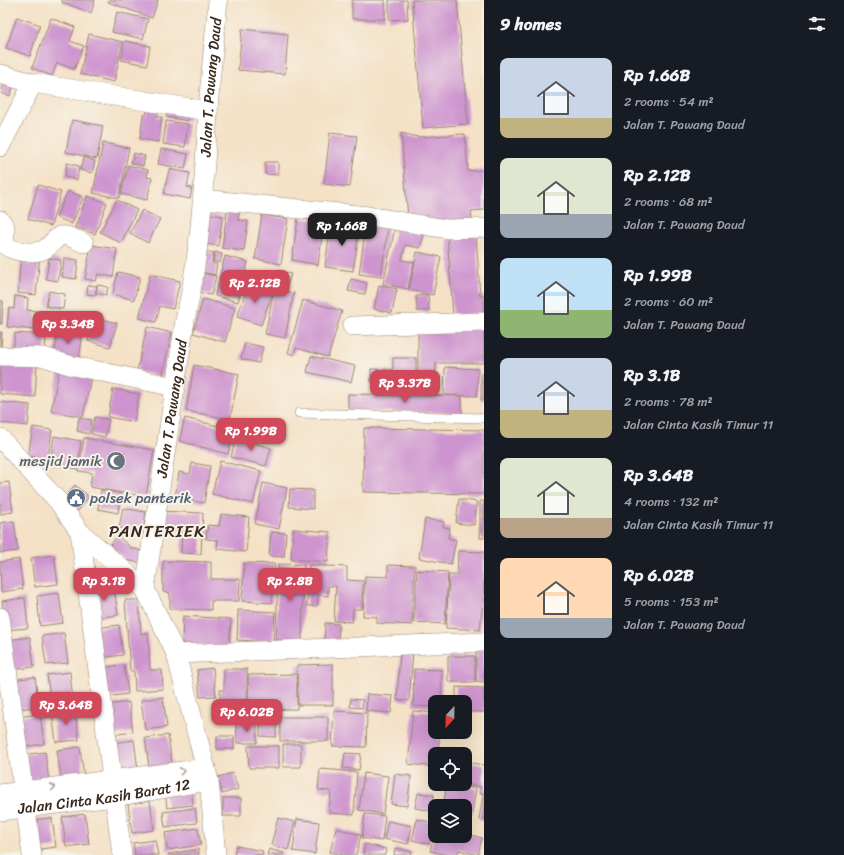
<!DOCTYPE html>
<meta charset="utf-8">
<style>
body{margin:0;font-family:Sriracha,sans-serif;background:#20242c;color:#f1f3f6;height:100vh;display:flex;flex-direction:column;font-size:15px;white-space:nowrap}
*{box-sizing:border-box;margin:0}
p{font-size:13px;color:#9ea1a6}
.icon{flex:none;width:22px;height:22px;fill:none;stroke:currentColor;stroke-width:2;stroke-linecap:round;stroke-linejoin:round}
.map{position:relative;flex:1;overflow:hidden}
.drawer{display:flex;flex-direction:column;background:#171b24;width:360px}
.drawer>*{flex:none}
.needle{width:26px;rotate:202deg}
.controls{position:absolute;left:428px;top:695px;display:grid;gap:8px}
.controls a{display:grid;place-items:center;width:44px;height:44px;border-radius:8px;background:#171b24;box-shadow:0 4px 16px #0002;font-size:20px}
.price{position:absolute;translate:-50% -34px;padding:0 9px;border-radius:8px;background:#d1495b;color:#fff;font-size:13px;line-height:26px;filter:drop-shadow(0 1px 2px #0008)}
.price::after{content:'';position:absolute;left:50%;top:24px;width:12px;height:9px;margin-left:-6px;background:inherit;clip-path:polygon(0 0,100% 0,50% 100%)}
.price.on{background:#222;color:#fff}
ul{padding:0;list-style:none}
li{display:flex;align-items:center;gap:12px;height:100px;padding:0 16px}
li span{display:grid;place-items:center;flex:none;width:112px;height:80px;border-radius:8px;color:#555}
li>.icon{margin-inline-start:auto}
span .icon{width:48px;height:48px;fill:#fffc;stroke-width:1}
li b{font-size:17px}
h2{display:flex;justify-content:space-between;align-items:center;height:48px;padding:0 16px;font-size:17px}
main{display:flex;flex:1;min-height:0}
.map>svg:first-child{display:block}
.building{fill:#ce94cf}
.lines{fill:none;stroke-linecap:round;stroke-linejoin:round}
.service-casing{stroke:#988672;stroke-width:10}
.minor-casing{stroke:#988672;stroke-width:20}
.service{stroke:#fff;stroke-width:9}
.minor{stroke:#fff;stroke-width:19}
.oneway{stroke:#a79f9a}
.labels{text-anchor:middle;stroke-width:4;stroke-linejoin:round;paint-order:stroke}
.street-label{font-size:15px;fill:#3b2a1e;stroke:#f7f3e8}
.worship-label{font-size:15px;fill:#5b616d;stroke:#f7f3e8;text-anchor:end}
.service-label{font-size:15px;fill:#4e5e75;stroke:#f7f3e8;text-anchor:start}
.quarter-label{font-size:17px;letter-spacing:1px;fill:#3b2a1e;stroke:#f7f3e8}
</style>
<main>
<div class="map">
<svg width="484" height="855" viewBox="0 0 484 855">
<rect width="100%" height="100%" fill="#f7f3e8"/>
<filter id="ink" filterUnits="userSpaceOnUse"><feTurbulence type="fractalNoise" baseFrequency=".025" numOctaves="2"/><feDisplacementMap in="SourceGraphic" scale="8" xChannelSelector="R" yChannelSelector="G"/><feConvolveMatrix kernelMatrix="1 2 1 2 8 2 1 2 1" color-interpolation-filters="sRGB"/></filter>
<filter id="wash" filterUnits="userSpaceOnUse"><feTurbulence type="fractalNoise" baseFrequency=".012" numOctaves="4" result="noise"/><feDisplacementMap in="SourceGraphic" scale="16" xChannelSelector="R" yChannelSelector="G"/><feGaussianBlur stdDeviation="0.9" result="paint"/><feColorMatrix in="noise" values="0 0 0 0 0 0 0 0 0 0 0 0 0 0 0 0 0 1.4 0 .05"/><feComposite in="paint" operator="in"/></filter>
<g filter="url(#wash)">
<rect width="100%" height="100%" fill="#f4e1c6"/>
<g id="blocks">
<path class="building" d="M62 0H95L91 13 62 2Z
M109 0H158L152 18 108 2Z
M352 0H385V19H352Z
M389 0H407L408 19 389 20Z
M412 0H457L468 124 423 128Z
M117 12 148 19 143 39 112 32Z
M17 17 40 25 30 56 6 48Z
M51 18 75 27 70 41 84 46 74 69 57 63 52 76 32 68Z
M242 29 288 34 285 74 238 70Z
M89 34 123 42 114 82 80 74Z
M125 41 150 46 147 65 121 60Z
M6 77 15 81 10 96 1 93Z
M148 105 159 106 157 117H162L158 142 140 139 143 115H146Z
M168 106 191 111 188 121 166 117Z
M72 120 103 126 97 159 66 152Z
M166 121 188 124 185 147 163 144Z
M330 133 357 136 350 187 324 184Z
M401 133 418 137 465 134 468 171 484 170V210L471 211 472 220 424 223 408 218Z
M103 143 129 148 119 198 93 193Z
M161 149 188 154 185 169 158 164Z
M134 153 145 156 143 166 131 163Z
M84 157 95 161 92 173 80 170Z
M265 162H278V175L265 174Z
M67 163 79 166 77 180 65 177Z
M128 165 148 170 147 177 152 178 147 200 121 194Z
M169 169 190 173 187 187 192 188 190 199 164 194Z
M38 185 61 192 51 226 28 219Z
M68 191 83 197 72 224 56 217Z
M87 196 107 203 95 234 75 227Z
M117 200 137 210 121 243 100 232Z
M228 204 240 206 238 220 248 221 244 251 222 248Z
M142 210 160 219 148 243 130 233Z
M204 213 223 216 218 246 199 243Z
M262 215 288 219 281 264 255 259Z
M298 218 324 222 318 265 292 260Z
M331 223 360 227 353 271 325 267Z
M366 225 388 228 381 277 359 274Z
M395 228 424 235 420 248 405 245 402 260 414 262 408 289 383 284Z
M476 233 480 296H484V313L453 315 447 234Z
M91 245 117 249 113 277 98 274 96 281 85 279Z
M199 250 214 253 212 263 217 264 215 275 195 271Z
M215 252 222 254 220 263 213 261Z
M417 252 441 257 433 295 409 290Z
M21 254 40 256 36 295 18 293Z
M225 256 248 262 238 302 215 296Z
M49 258 61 260 58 281 46 279Z
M64 258 78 260 76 279 62 277Z
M278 270 291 274 286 289 273 285Z
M118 272 140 277 134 300 113 294Z
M197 272 216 276 211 295 193 291Z
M150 274 180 281 173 309 160 306 156 322 139 318Z
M351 279 367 283 365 294 348 291Z
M249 283 273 291 261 325 237 317Z
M88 285 97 286 95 295 87 294Z
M97 285 108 287 106 295 96 293Z
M379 285 397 289 392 313 374 309Z
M274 289 294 293 285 338 265 334Z
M49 291 65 294 63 309 46 306Z
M428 295 429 311H417L416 296Z
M15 296 28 298 27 310 36 311 34 330 7 327 9 308 14 309Z
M203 299 235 308 225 342 193 333Z
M303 300 342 311 328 357 296 348 294 355 288 353Z
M0 301H3L2 324H0Z
M95 317 117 323 110 347 88 341Z
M58 327 83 331 79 362 54 359Z
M147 327 172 333 162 377 137 371Z
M418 329H484V363H436L435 380H418Z
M0 332H2L1 348H0Z
M15 333 46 335 45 353 13 351Z
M245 343 263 347 259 363 241 359Z
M311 356 355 366 351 382 307 372Z
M393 358H416V374H393Z
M0 359 37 362 35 397 0 394Z
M60 365 92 372 83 417 51 411Z
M194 365 239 374 230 419 186 411Z
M445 367 478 369 477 396 444 395Z
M371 369 392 370V382H371Z
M481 374H484V400H481Z
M113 389 139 394 134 422 108 417Z
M348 394 462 396V413L348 411Z
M0 402 30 405 28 426 0 423Z
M95 417 109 420 105 437 91 434Z
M79 418 92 420 89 434 77 431Z
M185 418 234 430 228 454 179 441Z
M33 427 52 430 48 459 28 456Z
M364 428 484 430V494L363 492Z
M54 436 81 441 77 469 50 464Z
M84 438 154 450 146 497 90 487 92 473 78 471Z
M236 438 271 448 266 466 231 457Z
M220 461 261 471 253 504 212 494Z
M192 463 210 466 204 503 175 498 179 472 190 474Z
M9 482 13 512 0 514V483Z
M263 483 287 488 279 529 255 524Z
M75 485 89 497 77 512 63 500Z
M290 489 313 490V509L289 507Z
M101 490 121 494 118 513 98 509Z
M459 499 477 502 474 525 456 523Z
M480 501H484V538H480Z
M123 508 146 512 143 533 119 528Z
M161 511 203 513 201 554 181 553 182 531 160 530Z
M221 514 249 517 246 552 217 549 218 540 206 539 208 525 219 526Z
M425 519 444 522 443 527 450 528 448 538 456 540 451 564 419 558Z
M14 521 18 551 0 553V523Z
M293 529 330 532 328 562 291 559Z
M271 532 286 533 284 557 269 556Z
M118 536 131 548 146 552 143 564 126 560 110 545Z
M458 551 484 552V590L480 630 446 628 449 575H457Z
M54 555 58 584 35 587 31 558Z
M19 559 23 589 1 592 0 562Z
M163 561 211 562V579H240L239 601H211V610L170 609V593L163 592Z
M244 563 275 564 272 603 242 601Z
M278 564 304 565 302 641 276 640Z
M309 565 347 567V580L363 581 362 609H353L352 622 334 621 336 586H328V596L318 595 317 606H307Z
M388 565 415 566 412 625 377 623V617L363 616 365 576 388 577Z
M417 570 448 572 445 624 414 622Z
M114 586 118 615 95 618 91 588Z
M59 593 63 623 40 626 37 596Z
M25 598 28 628 6 630 2 601Z
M125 600H139L141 634 148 633 150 670H162L163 689 135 691 134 671H130Z
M238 610 275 612 273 642 237 640Z
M183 616 231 619 229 647 182 644Z
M325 623 339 624 338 642 324 641Z
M119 625 123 655 100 658 96 628Z
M64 633 68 663 46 665 42 636Z
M30 637 34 667 11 670 7 640Z
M476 645H484V682L476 681Z
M400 651 413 652 409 701 397 700Z
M448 656H475V682H448Z
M333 664V705H298L297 665Z
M124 665 128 694 106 697 102 667Z
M213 668 216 696 200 697 197 670Z
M224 669H247V715L220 716V690H224Z
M414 669 442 670 441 702H435V707L413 706Z
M70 672 73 702 51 705 47 675Z
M297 674V709L249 710 248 675Z
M35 677 39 707 16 709 12 680Z
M456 687 484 688V712H465V702H456Z
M367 694 393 696 391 713 366 711Z
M163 697 167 727 145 730 141 700Z
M351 699 363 700 362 708 350 707Z
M129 702 133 732 111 735 107 705Z
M75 710 79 740 56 742 52 713Z
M334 711 367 713 366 747 332 746Z
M413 711 435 713V732H440L438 754H435V767L408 764Z
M260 713 277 714 276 737 260 736Z
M40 714 44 744 21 747 17 717Z
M280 717H328V741H280Z
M236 723H257V743H237Z
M168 735 172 765 149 767 145 738Z
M217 736H234V749H217Z
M134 740 138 770 115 772 112 743Z
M283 744H301V767H283Z
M248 746H279V768H249Z
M80 747 84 777 61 780 57 750Z
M45 752 49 781 26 785 22 755Z
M345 753 361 754 359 770 343 768Z
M465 762 484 765V794L480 793 481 787 465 784Z
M320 769 357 772 354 815 329 813 331 791 318 790Z
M233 773 238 789 222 794 218 777Z
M364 773 388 776 383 814 359 810Z
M395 774 411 776 407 806 391 804Z
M447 784 476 788 472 814 465 813V806H443Z
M191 788 193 805 167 808 165 791Z
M418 793 434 795 432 811 415 808Z
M483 795H484V820L479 819Z
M223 798H241V816H223Z
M150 801 154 830 132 833 128 804Z
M195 808 197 823 165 827 163 812Z
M85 814 89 844 66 847 62 817Z
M365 814 385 816 382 841 362 838Z
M52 818 56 847 33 850 30 820Z
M278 818 295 822 288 850 271 845Z
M297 819 319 822 315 854 293 851Z
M417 819 434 823 429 844 412 840Z
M388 821 412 826 408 844 384 839Z
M198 828 201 845 167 850 165 833Z
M336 828 361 835 356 855H343L330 852Z
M465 833 482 838 478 855 459 850 457 855H447L430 851 434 836H465Z
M155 840 158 855H135L133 843Z
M365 844 386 849 385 855H363Z
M236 846 263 851 262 855H234Z
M395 848 411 851V855H394Z
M198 849 199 855H168V854Z
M269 849 284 853 283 855H267Z"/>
</g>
</g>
<g filter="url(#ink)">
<use href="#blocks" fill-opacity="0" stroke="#988672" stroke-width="1"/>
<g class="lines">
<defs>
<path id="service" d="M299 413 484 418"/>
<g id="minor">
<path d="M0 74 33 83 208 111"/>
<path d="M0 147 33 83"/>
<path d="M203 199 368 216 447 229 484 228"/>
<path d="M0 220 5 227 4 244C11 252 33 254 43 250 50 247 54 239 60 236 67 234 78 241 84 243"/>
<path d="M352 326 484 322"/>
<path d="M0 356 44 357 69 365 175 387"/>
<path d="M0 438 58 501 80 532 145 589"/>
<path d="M80 532 122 855"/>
<path d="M0 617 32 855"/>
<path d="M176 654 484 642"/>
<path d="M0 794 206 768"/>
<path id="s1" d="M0 811 114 797 209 781"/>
<path id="s2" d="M216 855 209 781 176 654 145 589 185 320C201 252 204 181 208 112 210 75 215 37 218 0"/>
</g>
</defs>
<use href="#service" class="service-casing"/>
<use href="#minor" class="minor-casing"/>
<use href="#service" class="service"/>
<use href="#minor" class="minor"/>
</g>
<defs><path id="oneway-chevron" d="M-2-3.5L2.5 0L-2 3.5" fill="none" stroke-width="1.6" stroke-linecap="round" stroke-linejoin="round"/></defs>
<g class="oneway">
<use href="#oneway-chevron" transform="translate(182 771) rotate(-7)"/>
<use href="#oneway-chevron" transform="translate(53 787) rotate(-7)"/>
</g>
</g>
<defs>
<symbol id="mosque-disc" viewBox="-11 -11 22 22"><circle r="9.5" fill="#6b7280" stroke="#f7f3e8"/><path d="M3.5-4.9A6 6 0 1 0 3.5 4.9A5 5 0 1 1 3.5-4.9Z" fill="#fff"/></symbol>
<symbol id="civic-disc" viewBox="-11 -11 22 22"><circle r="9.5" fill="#5c6f8a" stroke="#f7f3e8"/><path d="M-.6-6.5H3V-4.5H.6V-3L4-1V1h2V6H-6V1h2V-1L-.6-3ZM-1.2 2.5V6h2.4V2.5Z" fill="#fff"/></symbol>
</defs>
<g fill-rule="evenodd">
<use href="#mosque-disc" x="105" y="450" width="22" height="22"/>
<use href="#civic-disc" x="65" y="487" width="22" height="22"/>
</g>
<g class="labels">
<g class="street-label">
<text dy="5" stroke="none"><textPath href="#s2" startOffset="784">Jalan T. Pawang Daud</textPath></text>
<text dy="5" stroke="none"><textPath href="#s2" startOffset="460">Jalan T. Pawang Daud</textPath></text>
<text dy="5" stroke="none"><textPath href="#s1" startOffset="105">Jalan Cinta Kasih Barat 12</textPath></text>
</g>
<g class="worship-label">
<text x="102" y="466">mesjid jamik</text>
</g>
<g class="service-label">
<text x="90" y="503">polsek panterik</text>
</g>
<g class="quarter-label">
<text x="157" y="537">PANTERIEK</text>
</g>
</g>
</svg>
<div class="controls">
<a><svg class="needle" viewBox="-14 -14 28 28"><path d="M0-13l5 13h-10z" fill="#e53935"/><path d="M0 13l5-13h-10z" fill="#9ea1a6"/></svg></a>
<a><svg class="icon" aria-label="locate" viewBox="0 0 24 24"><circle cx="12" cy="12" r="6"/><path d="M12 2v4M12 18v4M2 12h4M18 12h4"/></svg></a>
<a><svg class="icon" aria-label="layers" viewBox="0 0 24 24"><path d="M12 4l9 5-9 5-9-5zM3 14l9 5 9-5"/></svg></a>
</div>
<b class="price on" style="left:342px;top:247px">Rp 1.66B</b>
<b class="price" style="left:255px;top:304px">Rp 2.12B</b>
<b class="price" style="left:68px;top:345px">Rp 3.34B</b>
<b class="price" style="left:405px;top:404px">Rp 3.37B</b>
<b class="price" style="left:251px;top:452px">Rp 1.99B</b>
<b class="price" style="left:104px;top:602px">Rp 3.1B</b>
<b class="price" style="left:290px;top:602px">Rp 2.8B</b>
<b class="price" style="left:66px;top:726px">Rp 3.64B</b>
<b class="price" style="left:247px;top:733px">Rp 6.02B</b>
</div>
<section class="drawer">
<h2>9 homes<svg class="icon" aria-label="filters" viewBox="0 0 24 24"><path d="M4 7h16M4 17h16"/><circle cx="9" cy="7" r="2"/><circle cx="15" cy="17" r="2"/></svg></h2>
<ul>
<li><span style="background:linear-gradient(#c9d6e8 75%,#c2b280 0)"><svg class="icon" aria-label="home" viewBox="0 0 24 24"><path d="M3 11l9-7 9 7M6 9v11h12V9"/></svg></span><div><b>Rp 1.66B</b><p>2 rooms · 54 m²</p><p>Jalan T. Pawang Daud</p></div></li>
<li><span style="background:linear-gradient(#dfe7d0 70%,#9aa5b1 0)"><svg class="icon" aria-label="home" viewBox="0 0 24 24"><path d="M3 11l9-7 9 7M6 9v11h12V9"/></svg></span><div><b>Rp 2.12B</b><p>2 rooms · 68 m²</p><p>Jalan T. Pawang Daud</p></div></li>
<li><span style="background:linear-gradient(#bfe0f5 65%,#8fb573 0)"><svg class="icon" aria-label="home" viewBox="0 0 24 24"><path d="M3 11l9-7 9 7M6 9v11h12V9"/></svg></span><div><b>Rp 1.99B</b><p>2 rooms · 60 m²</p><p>Jalan T. Pawang Daud</p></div></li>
<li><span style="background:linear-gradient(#c9d6e8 65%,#c2b280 0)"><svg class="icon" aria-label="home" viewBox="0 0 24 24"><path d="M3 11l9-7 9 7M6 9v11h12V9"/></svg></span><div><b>Rp 3.1B</b><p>2 rooms · 78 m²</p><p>Jalan Cinta Kasih Timur 11</p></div></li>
<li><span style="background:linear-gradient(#dfe7d0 75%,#b9a48a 0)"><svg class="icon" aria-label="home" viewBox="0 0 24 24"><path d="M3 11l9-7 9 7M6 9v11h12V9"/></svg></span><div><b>Rp 3.64B</b><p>4 rooms · 132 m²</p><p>Jalan Cinta Kasih Timur 11</p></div></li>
<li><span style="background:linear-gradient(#ffd9b3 75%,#9aa5b1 0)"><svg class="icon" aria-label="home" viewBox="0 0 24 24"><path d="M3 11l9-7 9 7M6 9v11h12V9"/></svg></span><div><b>Rp 6.02B</b><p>5 rooms · 153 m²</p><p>Jalan T. Pawang Daud</p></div></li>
</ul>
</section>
</main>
